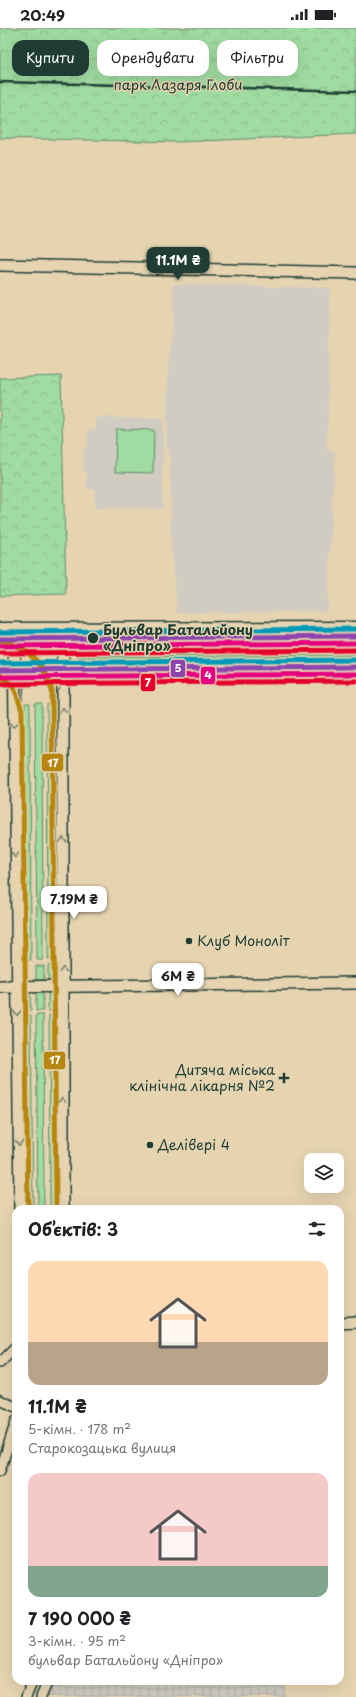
<!DOCTYPE html>
<html lang="uk">
<meta charset="utf-8">
<style>
body{margin:0;font-family:"Playpen Sans",sans-serif;background:#f2f2f2;color:#202124;height:100vh;display:flex;flex-direction:column;font-size:15px;white-space:nowrap}
*{box-sizing:border-box;margin:0}
p{font-size:13px;color:#757577}
.icon{flex:none;width:22px;height:22px;fill:none;stroke:currentColor;stroke-width:2;stroke-linecap:round;stroke-linejoin:round}
.map{position:relative;flex:1;overflow:hidden}
.drawer{position:absolute;left:12px;top:1177px;width:332px;height:480px;display:flex;flex-direction:column;background:#fff;border-radius:12px;box-shadow:0 4px 16px #0002}
.drawer>*{flex:none}
.hud{position:absolute;left:12px;top:12px;width:332px;height:36px;display:flex;gap:8px}
.controls{position:absolute;left:304px;top:1125px;display:grid;gap:8px}
.controls a{display:grid;place-items:center;width:40px;height:40px;border-radius:8px;background:#fff;box-shadow:0 4px 16px #0002;font-size:20px}
.price{position:absolute;translate:-50% -34px;padding:0 9px;border-radius:8px;background:#fff;color:#222;font-size:13px;line-height:26px;filter:drop-shadow(0 1px 2px #0008)}
.price::after{content:'';position:absolute;left:50%;top:24px;width:12px;height:9px;margin-left:-6px;background:inherit;clip-path:polygon(0 0,100% 0,50% 100%)}
.price.current{background:#1f3d34;color:#fff}
ul{padding:0;list-style:none}
li{display:grid;align-content:center;gap:8px;height:212px;padding:0 16px}
li span{display:grid;place-items:center;height:124px;border-radius:12px;color:#555}
li>.icon{margin-inline-start:auto}
span .icon{width:72px;height:72px;fill:#fffc;stroke-width:1}
li b{font-size:17px}
h2{display:flex;justify-content:space-between;align-items:center;height:48px;padding:0 16px;font-size:17px}
.chip{padding:0 14px;border-radius:12px;background:#fff;box-shadow:0 4px 16px #0002;font-size:14px;line-height:36px}
.chip.current{background:#1f3d34;color:#fff}
.status{display:flex;justify-content:space-between;align-items:center;height:28px;padding:0 20px;background:#fff;direction:ltr}
.status svg{height:11px;fill:currentColor}
.map>svg:first-child{display:block}
.built{fill:#d1ccc2}
.industrial{fill:url(#industrial-grid)}
.grass{fill:#a0dba1;stroke:#608c6a}
.forest{fill:url(#forest-crowns);stroke:#608c6a}
.lines{fill:none;stroke-linecap:round;stroke-linejoin:round}
.minor-casing{stroke:#1f3d34;stroke-width:12}
.tertiary-casing{stroke:#1f3d34;stroke-width:14}
.primary-casing{stroke:#1f3d34;stroke-width:17}
.minor{stroke:#e6d4b1;stroke-width:9}
.tertiary{stroke:#e6d4b1;stroke-width:11}
.primary{stroke:#e6d4b1;stroke-width:14}
.tram{stroke:#1f3d34;stroke-width:1}
.rail{stroke:#1f3d34;stroke-width:2.5}
.tram-1-casing{stroke:#e6d4b1;stroke-width:8}
.tram-2-casing{stroke:#e6d4b1;stroke-width:8}
.tram-3-casing{stroke:#e6d4b1;stroke-width:8}
.tram-4-casing{stroke:#e6d4b1;stroke-width:8}
.tram-5-casing{stroke:#e6d4b1;stroke-width:8}
.tram-1{stroke:#b68610;stroke-width:5}
.tram-2{stroke:#8e44ad;stroke-width:5}
.tram-3{stroke:#e5007d;stroke-width:5}
.tram-4{stroke:#0599b7;stroke-width:5}
.tram-5{stroke:#e4002b;stroke-width:5}
.oneway{stroke:#79816c}
.stop-dot{fill:#1f3d34;stroke:#e6d4b1;stroke-width:1.5}
.labels{text-anchor:middle;stroke-width:3;stroke-linejoin:round;paint-order:stroke}
.park-label{font-size:14px;fill:#254539;stroke:#e6d4b1}
.stop-label{font-size:14px;font-weight:bold;fill:#1f3d34;stroke:#e6d4b1;text-anchor:start}
.poi-label{font-size:14px;fill:#1f3d34;stroke:#e6d4b1;text-anchor:start}
.line-badge{stroke:#e6d4b1;stroke-width:1.5}
.badge-label{font-size:11px;text-anchor:middle;font-weight:bold;fill:#fff}
</style>
<div class="status"><b>20:49</b><svg viewBox="0 0 49 12"><path d="M0 12V9h3v3zM5 12V6h3v6zM10 12V3h3v9zM15 12V0h3v12zM26 1h20v11H26zM47 4h2v5h-2z"/></svg></div>
<div class="map">
<svg width="356" height="1669" viewBox="0 0 356 1669">
<defs>
<pattern id="industrial-grid" width="8" height="8" patternUnits="userSpaceOnUse"><rect width="8" height="8" fill="#d1ccc2"/><path d="M0 4h8M4 0v8" fill="none" stroke="#b3b0a7"/></pattern>
<pattern id="forest-crowns" width="20" height="18" patternUnits="userSpaceOnUse"><rect width="20" height="18" fill="#a0dba1"/><path d="M2 6a3 3 0 1 1 6 0M12 15a3 3 0 1 1 6 0" fill="none" stroke="#89bd8b"/></pattern>
</defs>
<rect width="100%" height="100%" fill="#e6d4b1"/>
<filter id="ink" filterUnits="userSpaceOnUse"><feTurbulence type="fractalNoise" baseFrequency=".025" numOctaves="2"/><feDisplacementMap in="SourceGraphic" scale="8" xChannelSelector="R" yChannelSelector="G"/><feConvolveMatrix kernelMatrix="1 2 1 2 8 2 1 2 1" color-interpolation-filters="sRGB"/></filter>
<g filter="url(#ink)">
<path class="built" d="M174 256 330 260 327 423H335L327 583 177 585 171 516 170 428 166 416 168 340Z
M96 389 163 391V481L95 480V461H86L87 444 84 443V420H87L88 401H96Z"/>
<path class="industrial" d="M51 1653H286L285 1669H44Z"/>
<path class="grass" d="M116 401 154 402 153 445 115 444Z
M356 611V619L78 622V613Z
M356 627V637L78 638V629Z
M25 676H30L31 932H27Z
M35 676H42L43 932H37Z
M47 676H51L53 931H48Z
M48 937H58C57 945 57 951 48 952Z
M36 938H44V952H36Z
M30 965 31 983H21C22 975 21 968 30 965Z
M36 965H43V983H36Z
M48 965 58 967 59 983H48Z
M36 987H43L44 1181H38Z
M49 987H59V1181H50Z
M21 988H31L33 1181H23Z"/>
<path class="forest" d="M0 0H356V106L178 114 0 110Z
M61 348 66 566 0 568V350Z"/>
<g class="lines">
<defs>
<path id="minor" d="M0 1335 16 1319
M0 1372 16 1379
M0 1443 16 1393
M26 1669 33 1653
M41 1669 48 1653"/>
<path id="tertiary" d="M0 237 356 245
M14 602 20 1181
M0 959 356 955
M63 1181V602
M340 1295 356 1294"/>
<path id="primary" d="M0 602 356 601
M0 651 356 647"/>
</defs>
<use href="#minor" class="minor-casing"/>
<use href="#tertiary" class="tertiary-casing"/>
<use href="#primary" class="primary-casing"/>
<use href="#minor" class="minor"/>
<use href="#tertiary" class="tertiary"/>
<use href="#primary" class="primary"/>
<path class="tram" d="M22 683C22 640 38 615 83 610
M53 685C56 657 66 646 93 641"/>
<path class="rail" d="M0 54 356 63"/>
<defs>
<path id="tram-1" d="M0 612C27 619 45 635 52 663L56 1181
M0 647 14 659 22 683 28 1181"/>
<path id="tram-2" d="M0 611 356 608
M0 642 356 639"/>
<path id="tram-3" d="M0 618 356 615
M0 649 356 646"/>
<path id="tram-4" d="M0 604 356 601
M0 635 356 632"/>
<path id="tram-5" d="M0 625 356 622
M0 656 356 653"/>
</defs>
<use href="#tram-1" class="tram-1-casing"/>
<use href="#tram-2" class="tram-2-casing"/>
<use href="#tram-3" class="tram-3-casing"/>
<use href="#tram-4" class="tram-4-casing"/>
<use href="#tram-5" class="tram-5-casing"/>
<use href="#tram-1" class="tram-1"/>
<use href="#tram-2" class="tram-2"/>
<use href="#tram-3" class="tram-3"/>
<use href="#tram-4" class="tram-4"/>
<use href="#tram-5" class="tram-5"/>
</g>
<defs><path id="oneway-chevron" d="M-2-3.5L2.5 0L-2 3.5" fill="none" stroke-width="1.6" stroke-linecap="round" stroke-linejoin="round"/></defs>
<g class="oneway">
<use href="#oneway-chevron" transform="translate(63 682) rotate(-90)"/>
<use href="#oneway-chevron" transform="translate(14 697) rotate(90)"/>
<use href="#oneway-chevron" transform="translate(63 812) rotate(-90)"/>
<use href="#oneway-chevron" transform="translate(15 827) rotate(90)"/>
<use href="#oneway-chevron" transform="translate(63 942) rotate(-91)"/>
<use href="#oneway-chevron" transform="translate(17 985) rotate(89)"/>
<use href="#oneway-chevron" transform="translate(62 1072) rotate(-90)"/>
<use href="#oneway-chevron" transform="translate(19 1115) rotate(89)"/>
</g>
</g>
<g class="stop-dot">
<circle cx="93" cy="610" r="6"/>
<circle cx="189" cy="913" r="4"/>
<path d="M282 1044h4v4h4v4h-4v4h-4v-4h-4v-4h4z"/>
<circle cx="150" cy="1117" r="4"/>
</g>
<g class="labels">
<g class="park-label">
<text x="178" y="62">парк Лазаря Глоби</text>
</g>
<g class="stop-label">
<text x="103" y="607">Бульвар Батальйону<tspan x="103" dy="16">«Дніпро»</tspan></text>
</g>
<g class="poi-label">
<text x="197" y="918">Клуб Моноліт</text>
<text x="275" y="1047" text-anchor="end">Дитяча міська<tspan x="275" dy="16">клінічна лікарня №2</tspan></text>
<text x="158" y="1122">Делівері 4</text>
</g>
</g>
<g class="line-badge">
<rect x="170" y="631" width="16" height="19" rx="4" fill="#8e44ad"/>
<rect x="200" y="638" width="16" height="19" rx="4" fill="#e5007d"/>
<rect x="140" y="645" width="16" height="19" rx="4" fill="#e4002b"/>
<rect x="41" y="725" width="23" height="19" rx="4" fill="#b68610"/>
<rect x="43" y="1023" width="23" height="19" rx="4" fill="#b68610"/>
</g>
<g class="badge-label">
<text x="178" y="644">5</text>
<text x="208" y="651">4</text>
<text x="148" y="659">7</text>
<text x="53" y="739">17</text>
<text x="55" y="1036">17</text>
</g>
</svg>
<div class="controls">
<a><svg class="icon" aria-label="layers" viewBox="0 0 24 24"><path d="M12 4l9 5-9 5-9-5zM3 14l9 5 9-5"/></svg></a>
</div>
<b class="price current" style="left:178px;top:253px">11.1M ₴</b>
<b class="price" style="left:74px;top:892px">7.19M ₴</b>
<b class="price" style="left:178px;top:969px">6M ₴</b>
<div class="hud">
<a class="chip current">Купити</a>
<a class="chip">Орендувати</a>
<a class="chip">Фільтри</a>
</div>
<section class="drawer">
<h2>Об’єктів: 3<svg class="icon" aria-label="filters" viewBox="0 0 24 24"><path d="M4 7h16M4 17h16"/><circle cx="9" cy="7" r="2"/><circle cx="15" cy="17" r="2"/></svg></h2>
<ul>
<li><span style="background:linear-gradient(#ffd9b3 65%,#b9a48a 0)"><svg class="icon" aria-label="home" viewBox="0 0 24 24"><path d="M3 11l9-7 9 7M6 9v11h12V9"/></svg></span><div><b>11.1M ₴</b><p>5-кімн. · 178 m²</p><p>Старокозацька вулиця</p></div></li>
<li><span style="background:linear-gradient(#f6c9c9 75%,#7fa58c 0)"><svg class="icon" aria-label="home" viewBox="0 0 24 24"><path d="M3 11l9-7 9 7M6 9v11h12V9"/></svg></span><div><b>7 190 000 ₴</b><p>3-кімн. · 95 m²</p><p>бульвар Батальйону «Дніпро»</p></div></li>
</ul>
</section>
</div>
